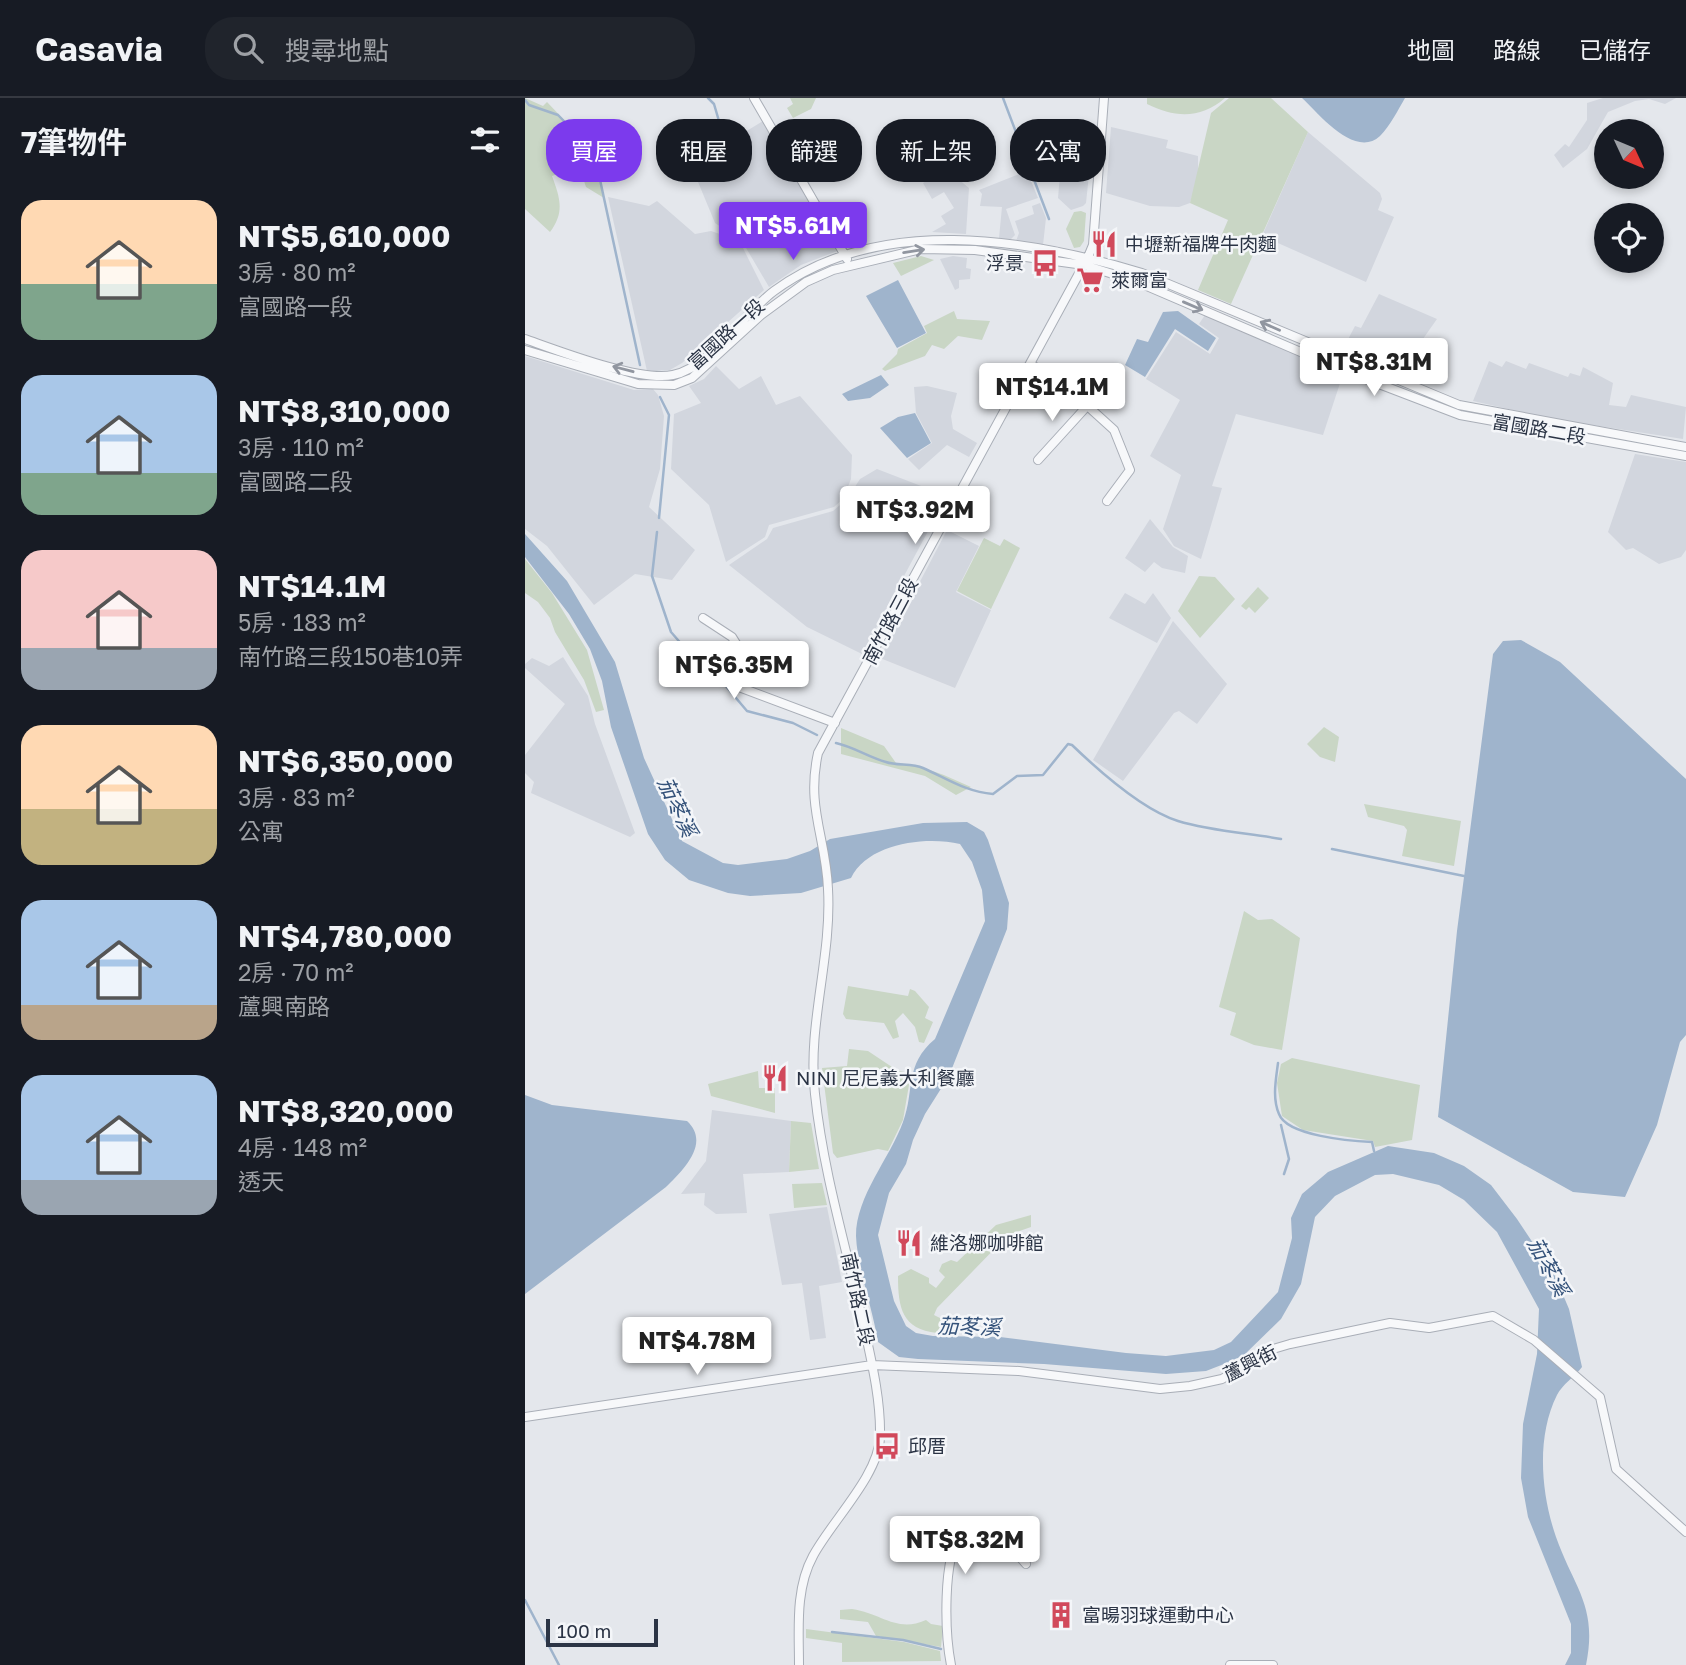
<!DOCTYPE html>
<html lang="zh-TW">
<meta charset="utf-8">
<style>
body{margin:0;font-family:"Golos Text","Noto Sans TC",sans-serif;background:#20242c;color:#f1f3f6;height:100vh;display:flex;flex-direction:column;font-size:26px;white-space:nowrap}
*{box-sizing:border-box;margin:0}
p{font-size:23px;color:#9ea1a6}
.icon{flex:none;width:38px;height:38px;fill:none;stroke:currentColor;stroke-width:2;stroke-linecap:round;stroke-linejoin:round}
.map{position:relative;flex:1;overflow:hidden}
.sheet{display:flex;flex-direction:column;background:#171b24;width:525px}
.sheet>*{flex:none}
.hud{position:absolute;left:21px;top:21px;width:665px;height:63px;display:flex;gap:14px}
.needle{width:46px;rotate:134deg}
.fabs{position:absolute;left:1069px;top:21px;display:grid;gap:14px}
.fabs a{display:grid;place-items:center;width:70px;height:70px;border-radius:50%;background:#171b24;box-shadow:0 4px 10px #0003;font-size:35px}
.scale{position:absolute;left:21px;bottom:18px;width:112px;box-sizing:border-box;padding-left:7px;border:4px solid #2b3445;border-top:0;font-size:19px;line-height:24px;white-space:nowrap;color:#2b3445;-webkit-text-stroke:5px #f4f6f9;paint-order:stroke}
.price{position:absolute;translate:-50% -60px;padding:0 16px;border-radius:7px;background:#fff;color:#222;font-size:23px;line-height:46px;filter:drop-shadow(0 2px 4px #0008)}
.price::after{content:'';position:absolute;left:50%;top:42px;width:21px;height:16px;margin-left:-10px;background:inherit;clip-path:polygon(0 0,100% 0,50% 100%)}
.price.on{background:#7c3aed;color:#fff}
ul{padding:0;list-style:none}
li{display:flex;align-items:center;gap:21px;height:175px;padding:0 21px}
li span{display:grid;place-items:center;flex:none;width:196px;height:140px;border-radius:21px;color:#555}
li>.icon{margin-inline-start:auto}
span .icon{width:84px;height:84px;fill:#fffc;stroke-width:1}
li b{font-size:30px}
h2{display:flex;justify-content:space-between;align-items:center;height:84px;padding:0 21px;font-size:30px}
.pill{padding:0 24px;border-radius:28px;background:#171b24;box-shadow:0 4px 10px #0003;font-size:24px;line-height:63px}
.pill.on{background:#7c3aed;color:#fff}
header{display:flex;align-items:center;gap:42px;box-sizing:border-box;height:98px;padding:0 35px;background:#171b24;border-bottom:2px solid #363941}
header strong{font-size:33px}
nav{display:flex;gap:38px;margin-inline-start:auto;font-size:24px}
.search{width:490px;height:63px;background:#20242c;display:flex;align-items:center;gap:18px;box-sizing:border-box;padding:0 24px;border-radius:28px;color:#9ea1a6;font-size:26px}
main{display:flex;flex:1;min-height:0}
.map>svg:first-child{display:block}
.built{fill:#d2d6de}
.green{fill:#c9d6c5}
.water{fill:#9fb4cc}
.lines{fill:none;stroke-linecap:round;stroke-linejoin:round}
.stream{stroke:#9fb4cc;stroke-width:2.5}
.minor-casing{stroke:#a9aeb7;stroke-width:10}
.minor{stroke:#f7f8fa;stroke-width:8}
.oneway{stroke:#9196a0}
.labels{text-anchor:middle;stroke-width:5;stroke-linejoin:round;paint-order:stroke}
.poi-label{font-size:19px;fill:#2b3445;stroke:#f4f6f9;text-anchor:start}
.street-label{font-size:19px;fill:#2b3445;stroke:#f4f6f9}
.water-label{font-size:21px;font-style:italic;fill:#34527a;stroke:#f4f6f9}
</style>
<header>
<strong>Casavia</strong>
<div class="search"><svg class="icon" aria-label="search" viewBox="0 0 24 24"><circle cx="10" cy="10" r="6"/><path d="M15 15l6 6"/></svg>搜尋地點</div>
<nav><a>地圖</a><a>路線</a><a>已儲存</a></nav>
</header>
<main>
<section class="sheet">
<h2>7筆物件<svg class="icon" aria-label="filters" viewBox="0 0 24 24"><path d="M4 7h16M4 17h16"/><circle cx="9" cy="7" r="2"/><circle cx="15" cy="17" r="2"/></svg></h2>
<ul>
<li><span style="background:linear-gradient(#ffd9b3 60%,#7fa58c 0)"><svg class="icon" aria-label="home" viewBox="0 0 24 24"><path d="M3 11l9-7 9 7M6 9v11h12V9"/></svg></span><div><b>NT$5,610,000</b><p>3房 · 80 m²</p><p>富國路一段</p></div></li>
<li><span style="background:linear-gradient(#a9c7e8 70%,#7fa58c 0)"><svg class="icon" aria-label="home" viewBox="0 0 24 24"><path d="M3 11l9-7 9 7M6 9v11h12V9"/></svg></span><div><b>NT$8,310,000</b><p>3房 · 110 m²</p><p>富國路二段</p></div></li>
<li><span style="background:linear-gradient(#f6c9c9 70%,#9aa5b1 0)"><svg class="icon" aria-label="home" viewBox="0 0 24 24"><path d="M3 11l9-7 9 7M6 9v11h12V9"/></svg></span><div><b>NT$14.1M</b><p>5房 · 183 m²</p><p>南竹路三段150巷10弄</p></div></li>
<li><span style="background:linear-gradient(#ffd9b3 60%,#c2b280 0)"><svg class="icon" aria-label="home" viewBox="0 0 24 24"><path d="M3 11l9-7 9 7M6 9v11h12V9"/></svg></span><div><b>NT$6,350,000</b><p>3房 · 83 m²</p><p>公寓</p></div></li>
<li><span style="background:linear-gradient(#a9c7e8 75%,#b9a48a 0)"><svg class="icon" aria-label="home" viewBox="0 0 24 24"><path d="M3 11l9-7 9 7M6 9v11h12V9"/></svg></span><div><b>NT$4,780,000</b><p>2房 · 70 m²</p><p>蘆興南路</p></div></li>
<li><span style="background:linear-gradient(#a9c7e8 75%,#9aa5b1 0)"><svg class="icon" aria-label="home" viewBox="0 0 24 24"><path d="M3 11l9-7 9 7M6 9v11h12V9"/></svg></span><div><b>NT$8,320,000</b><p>4房 · 148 m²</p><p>透天</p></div></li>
</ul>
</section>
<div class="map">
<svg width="1161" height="1567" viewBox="0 0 1161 1567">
<rect width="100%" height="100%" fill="#e4e7ec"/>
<path class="built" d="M1078 0H1151L1140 6 1124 1 1110 3 1083 14 1062 51 1038 70 1029 57 1040 46 1044 49 1062 22V5Z
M238 23 315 152 276 167 244 189 217 143 190 125 166 67Z
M586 29 643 42 641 50 673 58V80L665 105 654 109 625 108 581 95Z
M783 34 855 95 857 101 853 112 869 119 841 184 737 138Z
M536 65 565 67 561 105 558 108 546 112 533 100Z
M421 71 444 90 441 136 407 134 421 126 416 118 429 110 419 94 407 101 398 85Z
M502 73 513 100 481 111 490 137 485 142 474 140 477 109 455 108 457 96 454 92Z
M83 99 124 108 132 103 170 136 186 133 207 140 218 150 239 192 157 265 145 272 122 273Z
M515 105 521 120 518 147 491 143 494 135 490 123 509 116 507 108Z
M428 158 442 160 441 170 446 171 445 181 434 182V190L430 192 415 161Z
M854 196 912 221 874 275 817 253 830 228 836 230Z
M680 217 818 276 798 337 711 316 687 388 697 390 676 461 649 448 638 431 656 377 625 358 655 302 621 281 651 234 685 256 694 240 674 226Z
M0 258 109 292 128 291 133 297 139 318 135 371 124 409 170 452 147 482 110 476 69 507 22 448 0 431Z
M964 263 977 269 981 263 1001 271 1004 265 1043 279 1045 275 1055 278 1058 269 1088 285 1084 307 1101 309 1106 297 1161 309 1158 341 1028 321 948 303Z
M191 268 214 291 236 278 251 307 275 298 327 357 326 381 318 401 309 409 244 427 240 439 201 464 184 407 146 371 149 316 176 305 164 288 179 281Z
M402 288 432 295 426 318 428 331 452 345 444 359 422 347 394 372 383 361 407 345 391 315 389 289Z
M1110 356 1161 364V452L1156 459 1134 466 1108 450 1101 452 1083 434Z
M352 371 422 398 337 556 282 529 204 467 242 441 248 430 308 413 322 401 335 381Z
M625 421 648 449 663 458 660 475 637 470 629 464 620 474 600 460Z
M422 432 454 448 431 494 466 512 430 590 355 560Z
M600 495 620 506 628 495 646 520 632 545 584 520Z
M648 523 702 586 672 626 654 613 649 615 598 683 568 662Z
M38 559 63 598 70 626 110 735 105 739 6 695 9 684 0 675V657L40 606 0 570V566L7 560 24 568Z
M187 1012 266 1023 264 1074 218 1076 222 1115 191 1116 179 1107 180 1095 156 1096 181 1063Z
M302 1109 317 1184 294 1188 301 1240 285 1242 277 1185 257 1187 244 1116Z"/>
<path class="green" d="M0 0 18 8 22 4 63 47 73 63 79 100 61 89 54 68 27 78C35 100 40 114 25 134L0 111Z
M265 0H291L286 11 268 20 262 10 268 6Z
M622 0H700C676 21 650 20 622 6Z
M704 0H746L783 34 706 206 673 192 703 122 665 105 686 15Z
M556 113 561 115 559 143 555 149 549 150 541 131 549 114Z
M396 158 409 162 376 178 368 165Z
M429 213 432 221 465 223 457 242 433 238 419 251 407 247 400 258 360 273 357 271 372 256 373 251 402 235 399 228Z
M459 440 475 448 479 441 495 450 466 511 432 493Z
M0 461 27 495 62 552 79 612 71 614 59 582 30 534 25 520 13 504 0 495Z
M674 478 690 479 710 501 675 540 653 513Z
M733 489 744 500 730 515 724 509 721 512 716 508Z
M799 629 814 639 810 664 795 659 782 646Z
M316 630 359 648 371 665C398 667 422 678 446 689L431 697 400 678 316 656Z
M839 706 936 723 929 768 877 758 882 732 879 728 843 719Z
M719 813 733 822 747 821 775 840 757 952 729 947 705 937 711 915 694 909Z
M323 888 383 898 385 891 390 893 404 909 400 920 408 924 399 945 394 944 390 929 378 915 370 923 374 939 368 941 359 925 321 921 318 916Z
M324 951 343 953 373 973 386 975 378 1022 363 1053 353 1051 312 1060 308 1055 297 970 322 968Z
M767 960 895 987 887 1042 850 1049 848 1043 778 1032 757 1018 752 985 756 966Z
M233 973 234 990H250V1015L186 998 183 986Z
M266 1023 286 1025 294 1071 264 1074Z
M297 1085 302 1107 269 1110 267 1086Z
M506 1117V1129L483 1137 412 1210 409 1217 419 1222 412 1235C377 1231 373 1210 373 1178L386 1171 404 1180V1185L411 1190 420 1179 414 1173 417 1166 426 1162 432 1164 471 1127Z
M327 1511C358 1516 372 1535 401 1522L406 1526 418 1528 416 1549 351 1538 343 1524 315 1521V1512Z
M281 1531 379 1544 415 1553 416 1563 317 1564V1545L281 1540Z"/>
<path class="water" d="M777 0H880C873 12 865 28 855 38 830 61 794 16 777 0Z
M373 182 401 235 372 250 341 198Z
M653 213 691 240 683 253 650 231 620 279 600 267 612 241 623 244 638 214Z
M356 277 364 287 345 300 323 303 317 296Z
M390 315 406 345 382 360 355 330 373 319Z
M0 436 42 483 90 564 119 660 157 743 198 765 213 767 262 761 285 753 305 741 398 725 442 724 459 734 463 742 484 805 482 831 424 978 400 1016 388 1042 381 1066 364 1095 353 1137 369 1203 381 1228 391 1235 408 1238 475 1239 601 1255 641 1258 689 1252 706 1244 753 1194 767 1140 766 1120 777 1096 803 1074 863 1048 909 1055 939 1068 966 1087 992 1121 1030 1178 1044 1211 1057 1269C1050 1278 1037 1287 1032 1297 1011 1339 1016 1396 1031 1439 1049 1490 1073 1508 1061 1567H1040L1046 1555V1526L1003 1419 996 1380 998 1326 1012 1256 1014 1211 972 1134 939 1102 914 1087 868 1076 850 1077 810 1098 790 1119 776 1186 756 1221 717 1259 681 1273 641 1276 519 1266 393 1261 374 1259 353 1244C348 1212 332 1168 331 1138 331 1098 365 1060 378 1024 390 992 379 967 410 941L460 823 457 792 447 764 435 746C401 738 343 745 326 780L276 795 225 798 203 795 164 782 140 762 123 736 86 629 77 583 65 551 44 516 0 459Z
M996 542 1035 564 1161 681V937L1155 944 1132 1027 1100 1099 1048 1094 913 1019 932 833 968 556 978 543Z
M0 997 27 1007 162 1023C186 1045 158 1072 141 1089L0 1196Z"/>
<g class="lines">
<path class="stream" d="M478 0 524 121
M0 2 4 7 33 17 69 54 115 267
M174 63 201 47 189 6 183 0
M134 420 144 317 135 299
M132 434 127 478 146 534 159 549 172 554 222 613 268 625 292 637
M311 645C329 649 343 659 361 664 372 668 387 665 398 670 421 680 441 694 468 696L492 678 518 677 543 646 547 647C573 672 618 712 653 723 686 733 722 735 756 741
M807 751 939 778
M753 965C751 981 747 1000 754 1016 762 1038 826 1043 847 1044L849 1053
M756 1027 764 1061 759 1076
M0 1502 34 1567
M307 1534 378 1542 416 1551"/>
<defs>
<path id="minor" d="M229 0 322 161
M0 241C34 253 114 284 148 277 185 270 219 215 249 193 354 116 501 140 617 175L934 307 1161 349
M0 252 113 286 149 287 167 280 236 217 281 184 308 172 396 151 450 152 559 167 610 183 820 273 935 317 1161 358
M505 266 535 283 589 332 605 372 582 403
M513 362 563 307
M178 520 207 539 212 547 198 566V580L214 589 310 625
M0 1319 347 1267 494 1273 635 1291 665 1288 697 1281 748 1251 765 1246 865 1225 904 1230 968 1218 1009 1242 1075 1299 1091 1371 1161 1434
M274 1567C274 1531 270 1491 288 1458 306 1424 354 1377 355 1339 356 1301 346 1261 338 1224 321 1149 298 1073 290 996 282 927 307 860 303 791 301 739 281 710 293 655L563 159 568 147 579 0
M426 1567C420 1536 417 1461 436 1435 469 1427 480 1442 501 1466
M705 1567H748"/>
</defs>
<use href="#minor" class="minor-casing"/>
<use href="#minor" class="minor"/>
</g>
<defs><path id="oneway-shaft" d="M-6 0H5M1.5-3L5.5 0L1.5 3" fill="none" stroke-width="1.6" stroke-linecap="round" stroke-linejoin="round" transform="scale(1.75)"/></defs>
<g class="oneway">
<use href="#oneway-shaft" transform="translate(389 153) rotate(-9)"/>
<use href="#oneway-shaft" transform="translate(668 208) rotate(23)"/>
<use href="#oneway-shaft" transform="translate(745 228) rotate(-156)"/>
<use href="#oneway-shaft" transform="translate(98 271) rotate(-165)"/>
</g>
<defs>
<symbol id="restaurant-bare" viewBox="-9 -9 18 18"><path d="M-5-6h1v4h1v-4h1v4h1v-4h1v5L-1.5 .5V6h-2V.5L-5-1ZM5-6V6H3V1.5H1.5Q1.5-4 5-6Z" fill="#d1495b" stroke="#f4f6f9" stroke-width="2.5" paint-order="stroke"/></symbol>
<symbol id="bus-bare" viewBox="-9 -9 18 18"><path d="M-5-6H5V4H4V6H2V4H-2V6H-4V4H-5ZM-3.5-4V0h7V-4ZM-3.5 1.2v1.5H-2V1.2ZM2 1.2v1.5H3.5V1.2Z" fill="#d1495b" stroke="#f4f6f9" stroke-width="2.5" paint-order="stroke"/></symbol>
<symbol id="supermarket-bare" viewBox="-9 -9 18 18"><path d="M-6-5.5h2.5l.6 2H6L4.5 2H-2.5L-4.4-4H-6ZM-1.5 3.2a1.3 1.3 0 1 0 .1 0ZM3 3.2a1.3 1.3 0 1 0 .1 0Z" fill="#d1495b" stroke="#f4f6f9" stroke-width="2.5" paint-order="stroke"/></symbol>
<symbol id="building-bare" viewBox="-9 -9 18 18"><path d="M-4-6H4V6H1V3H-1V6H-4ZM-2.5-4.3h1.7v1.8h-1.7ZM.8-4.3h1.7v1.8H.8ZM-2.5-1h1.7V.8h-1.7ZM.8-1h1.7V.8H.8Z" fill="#d1495b" stroke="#f4f6f9" stroke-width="2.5" paint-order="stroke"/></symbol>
</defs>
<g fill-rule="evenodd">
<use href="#restaurant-bare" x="560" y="127" width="38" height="38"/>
<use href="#bus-bare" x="501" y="146" width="38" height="38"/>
<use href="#supermarket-bare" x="546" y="163" width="38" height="38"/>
<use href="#restaurant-bare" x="231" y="961" width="38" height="38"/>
<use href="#restaurant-bare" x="365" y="1126" width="38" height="38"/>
<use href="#bus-bare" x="343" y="1329" width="38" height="38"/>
<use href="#building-bare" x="517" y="1498" width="38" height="38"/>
</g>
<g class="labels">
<g class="poi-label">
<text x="600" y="153">中壢新福牌牛肉麵</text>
<text x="499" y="172" text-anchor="end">浮景</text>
<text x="586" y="189">萊爾富</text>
<text x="271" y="987">NINI 尼尼義大利餐廳</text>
<text x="405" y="1152">維洛娜咖啡館</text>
<text x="383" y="1355">邱厝</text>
<text x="557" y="1524">富暘羽球運動中心</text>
</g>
<g class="street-label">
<text transform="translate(201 236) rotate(-42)" y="7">富國路一段</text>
<text transform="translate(1014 331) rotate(10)" y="7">富國路二段</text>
<text transform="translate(365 523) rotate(-62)" y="7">南竹路三段</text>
<text transform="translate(333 1201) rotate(78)" y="7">南竹路二段</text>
<text transform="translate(725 1265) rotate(-27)" y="7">蘆興街</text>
</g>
<g class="water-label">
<text transform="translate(152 709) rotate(65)" y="7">茄苳溪</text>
<text transform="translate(1023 1169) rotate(62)" y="7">茄苳溪</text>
<text transform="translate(444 1229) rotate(2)" y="7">茄苳溪</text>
</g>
</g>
</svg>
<div class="fabs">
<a><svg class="needle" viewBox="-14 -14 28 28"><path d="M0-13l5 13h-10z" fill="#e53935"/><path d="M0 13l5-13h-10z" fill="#9ea1a6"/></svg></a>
<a><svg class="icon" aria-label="locate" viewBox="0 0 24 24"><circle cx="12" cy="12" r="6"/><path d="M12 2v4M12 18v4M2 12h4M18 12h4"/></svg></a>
</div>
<div class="scale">100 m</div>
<b class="price on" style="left:268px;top:164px">NT$5.61M</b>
<b class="price" style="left:849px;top:300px">NT$8.31M</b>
<b class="price" style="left:527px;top:325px">NT$14.1M</b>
<b class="price" style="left:390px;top:448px">NT$3.92M</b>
<b class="price" style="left:209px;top:603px">NT$6.35M</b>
<b class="price" style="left:172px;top:1279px">NT$4.78M</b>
<b class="price" style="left:440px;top:1478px">NT$8.32M</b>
<div class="hud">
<a class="pill on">買屋</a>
<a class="pill">租屋</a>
<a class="pill">篩選</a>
<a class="pill">新上架</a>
<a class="pill">公寓</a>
</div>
</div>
</main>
